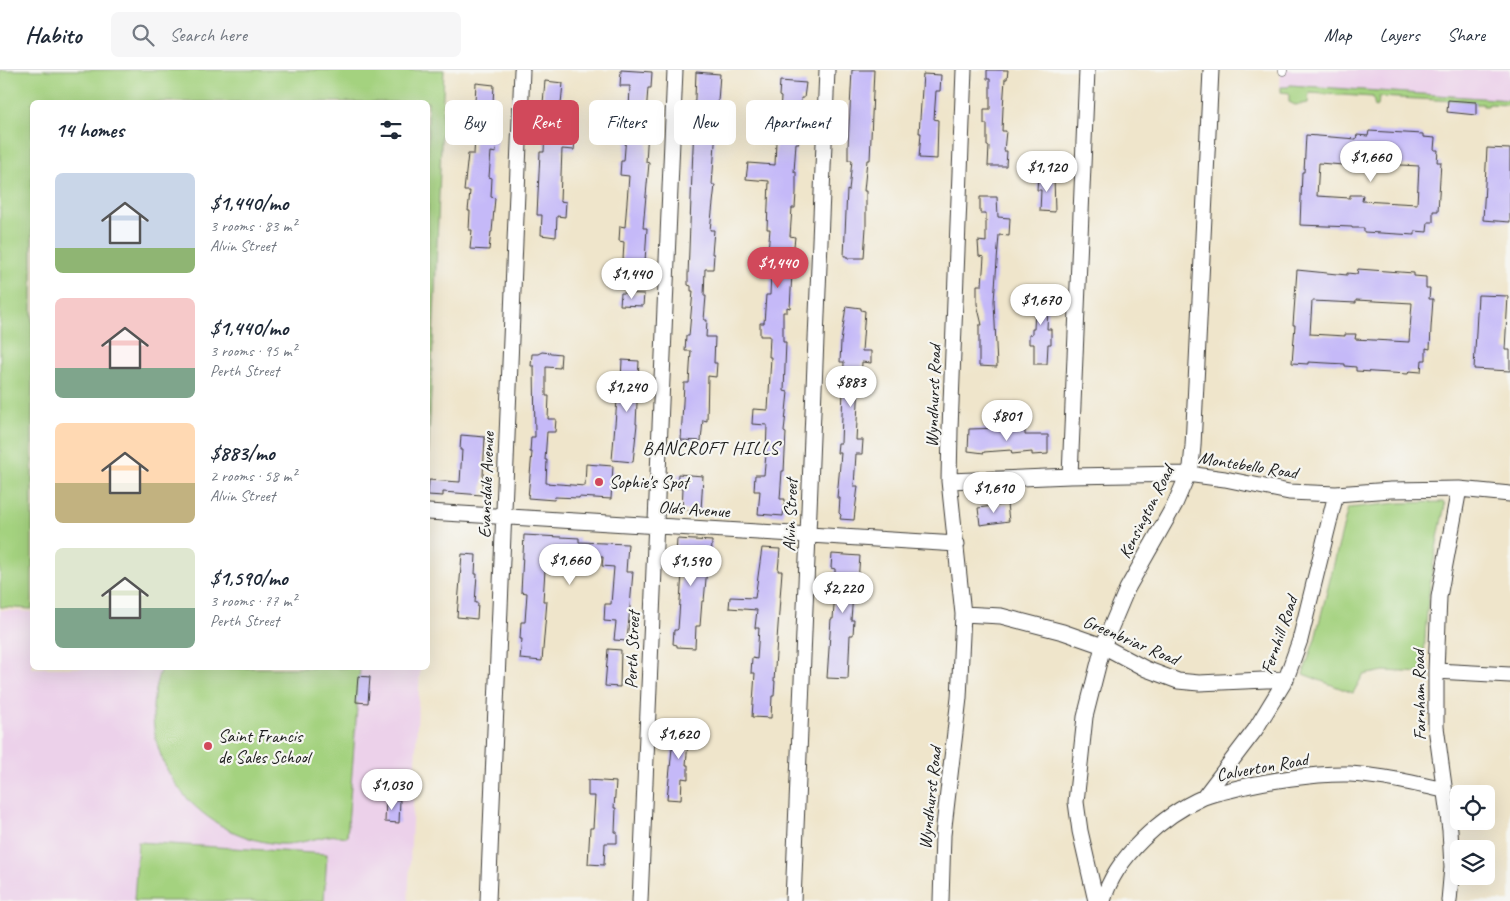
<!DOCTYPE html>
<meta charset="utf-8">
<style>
body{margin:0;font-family:Caveat,sans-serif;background:#f6f6f7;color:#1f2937;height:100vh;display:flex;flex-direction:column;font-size:19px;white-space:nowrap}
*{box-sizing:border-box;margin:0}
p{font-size:16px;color:#747a83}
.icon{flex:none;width:28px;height:28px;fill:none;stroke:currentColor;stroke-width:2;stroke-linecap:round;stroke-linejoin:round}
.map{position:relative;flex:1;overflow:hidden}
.details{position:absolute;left:30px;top:30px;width:400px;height:570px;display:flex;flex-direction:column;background:#fff;border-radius:8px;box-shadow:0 5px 20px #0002}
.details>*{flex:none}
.banner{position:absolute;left:445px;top:30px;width:475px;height:45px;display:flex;gap:10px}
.tools{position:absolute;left:1450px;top:715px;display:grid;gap:10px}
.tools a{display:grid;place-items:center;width:45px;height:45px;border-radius:8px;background:#fff;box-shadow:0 5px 20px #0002;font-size:25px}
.price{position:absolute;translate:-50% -42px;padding:0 11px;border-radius:18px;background:#fff;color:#222;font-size:16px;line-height:32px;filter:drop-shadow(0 1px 2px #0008)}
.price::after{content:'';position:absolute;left:50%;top:30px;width:15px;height:11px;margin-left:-8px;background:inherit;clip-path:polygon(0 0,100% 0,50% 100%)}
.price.selected{background:#d1495b;color:#fff}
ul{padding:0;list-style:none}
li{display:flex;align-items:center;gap:15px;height:125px;padding:0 25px}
li span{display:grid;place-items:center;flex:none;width:140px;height:100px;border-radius:8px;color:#555}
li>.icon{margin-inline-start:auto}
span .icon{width:60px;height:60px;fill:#fffc;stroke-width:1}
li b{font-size:21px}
h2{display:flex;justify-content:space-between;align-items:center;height:60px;padding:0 25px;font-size:21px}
.tag{padding:0 18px;border-radius:8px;background:#fff;box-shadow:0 5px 20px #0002;font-size:18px;line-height:45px}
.tag.selected{background:#d1495b;color:#fff}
header{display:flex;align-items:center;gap:30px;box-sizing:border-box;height:70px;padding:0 25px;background:#fff;border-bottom:1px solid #e0e1e3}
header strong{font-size:24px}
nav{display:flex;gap:28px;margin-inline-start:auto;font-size:18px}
.search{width:350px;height:45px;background:#f6f6f7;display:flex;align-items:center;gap:12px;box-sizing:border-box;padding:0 18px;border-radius:8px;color:#747a83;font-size:19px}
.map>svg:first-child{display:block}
.built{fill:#ecd1ea}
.green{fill:#a4d27f;stroke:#60774e}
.building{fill:#c5b9f8;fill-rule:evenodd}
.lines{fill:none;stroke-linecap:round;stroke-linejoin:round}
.lane-casing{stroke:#3c3a36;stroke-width:9}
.street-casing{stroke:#3c3a36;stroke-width:17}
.lane{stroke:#fff;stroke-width:8}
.street{stroke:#fff;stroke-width:15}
.poi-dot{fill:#d1495b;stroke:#f6f6f2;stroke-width:2}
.labels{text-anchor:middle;stroke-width:4.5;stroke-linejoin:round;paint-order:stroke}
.street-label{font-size:18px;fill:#1c1c1c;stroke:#f6f6f2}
.poi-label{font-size:18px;fill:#1c1c1c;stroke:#f6f6f2;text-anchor:start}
.neighbourhood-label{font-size:19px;letter-spacing:1px;fill:#1c1c1c;stroke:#f6f6f2}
</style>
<header>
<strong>Habito</strong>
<div class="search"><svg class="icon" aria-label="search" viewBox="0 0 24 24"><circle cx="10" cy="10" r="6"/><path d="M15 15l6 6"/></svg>Search here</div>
<nav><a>Map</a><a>Layers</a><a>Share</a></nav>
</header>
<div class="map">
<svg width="1510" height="831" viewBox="0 0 1510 831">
<rect width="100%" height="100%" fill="#f6f6f2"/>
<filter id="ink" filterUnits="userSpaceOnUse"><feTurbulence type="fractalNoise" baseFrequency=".02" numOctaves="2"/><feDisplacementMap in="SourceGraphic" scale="10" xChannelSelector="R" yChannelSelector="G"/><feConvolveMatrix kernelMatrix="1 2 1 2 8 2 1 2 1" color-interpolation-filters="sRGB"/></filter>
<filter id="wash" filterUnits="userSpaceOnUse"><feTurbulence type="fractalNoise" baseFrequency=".0096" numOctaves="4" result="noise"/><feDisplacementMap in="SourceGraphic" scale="20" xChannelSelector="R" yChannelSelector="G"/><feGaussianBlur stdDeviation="1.12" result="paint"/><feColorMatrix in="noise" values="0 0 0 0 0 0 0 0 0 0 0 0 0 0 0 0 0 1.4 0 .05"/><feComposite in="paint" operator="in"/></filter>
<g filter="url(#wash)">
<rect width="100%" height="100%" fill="#efe5cb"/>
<path class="built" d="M1281 0H1510V31L1280 17Z
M0 540 32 542V598H420L408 831H0Z"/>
<path class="green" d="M0 0H444L428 396V32H32V539L0 537Z
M1290 15 1510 30V35L1489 34 1488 36H1483V34H1476V32L1379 27 1378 36 1375 37 1373 27 1309 23 1308 33 1295 35 1289 32V23L1281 22V17H1288Z
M1443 432 1445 435C1432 492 1424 544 1424 603L1384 601 1363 605 1353 623 1303 604 1315 569 1348 438 1398 433Z
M161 598H360L347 767C341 766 334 765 328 766 312 769 296 775 279 774 193 766 130 682 161 598Z
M138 772 327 784 324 831H134Z"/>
<g id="blocks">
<path class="building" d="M621 0 652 2 651 18H648L646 44H649L646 92 649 93 643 158H647L645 192 623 190 624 172 619 171 620 156 625 157 629 106 620 105 621 91H624L626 65H628L630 16H620Z
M852 0H874L870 90H867L864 121H866V157L864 188H847V186H844L847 120 849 121 852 90H848V77Z
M987 0H1008L1007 9H1005L1003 38 1002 61H1006L1004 81H1007L1006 96H988L989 76H987V54H984V39H990V9H987Z
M696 2 720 4 712 115H715L710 160H714L712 184H714L713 199H705L704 226H706L704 250H707L706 267H715L714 293H717L716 307 708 306 707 351 703 350 701 371 681 370 684 313H689L691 281H685L686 266H689L693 221H691V216L688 215V205Z
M923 4 941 5 940 21H936L934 49 938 50 937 89 919 88 921 63H919Z
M545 11 563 13 561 34 543 33Z
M780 11 806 13 804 28H801L799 73H796L794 102H796V123L795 138H792L790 166 795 167 791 203H792L790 238 787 237V242H783V272H786L784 321 788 322 784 362 786 363 784 401H782L780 429H785L783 446 758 444 760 421H754L755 405H764L766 385 767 355 752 354 753 339 768 340 771 287H769L770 266H760V253H764L766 225H770L772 181H768L770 159H767L769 111 746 109 748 93 775 95 776 71H771L773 56H779L781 27 779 26Z
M476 13 494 15 491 68H497L496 83 491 82 489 107 492 108 491 127 495 128 492 162H491L489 180 470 179 472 160H469L470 141H468L470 121H464L468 84H474L476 50H474Z
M1448 30 1476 32V45L1447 42Z
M545 60 576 62 574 80 562 79 560 131 566 132 565 147 557 146 556 167 541 165 542 145H537L540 82H544Z
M1369 61 1423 64V67L1435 68 1434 80H1438L1437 92H1441L1438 141H1433V152H1428L1427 162 1415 161V165L1364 162V158H1352V157L1300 155 1302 102H1304L1306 65 1356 69 1357 65 1368 66ZM1319 93 1355 96V99H1364L1365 93 1419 96 1417 134 1362 131 1363 125H1350V128L1317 126Z
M1487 78 1510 79V152L1483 150Z
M1038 105H1054L1055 142 1040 141 1041 120H1037Z
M980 127H997L998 147 1010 148 1009 166 999 165 994 231 997 297 979 296V255H982L977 234V215H982L984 187 979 186 978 171 986 172V143H980Z
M1358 199 1414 203V206L1426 207V218H1430L1429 229H1433L1431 258 1430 279 1426 278V290H1422L1421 302 1409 301 1408 304 1356 301V297L1345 296V294L1308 292V294L1292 293 1295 255H1293L1297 200 1347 205V203L1357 204ZM1356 230 1412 233 1409 272 1355 269 1356 264H1345V266L1310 264 1312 231 1356 233Z
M1036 217 1048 218 1047 226H1054L1053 236H1048L1047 259H1051V274H1048L1047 294H1034V274H1029V265L1032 264V259H1034Z
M621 223 644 224 643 236 620 235Z
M1478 225 1508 226 1505 280H1510V301L1474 299Z
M846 236 861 238V240L865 241 862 281H871V293L862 292 861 314H859L856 370H863L862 384H856L854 416H858L854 450 840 449 841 445 839 443 840 428H837L841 383H837L838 373H841L844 292H840L841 272Z
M542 282 561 284 560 298 546 297V326H549L548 349H556L555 362H547L545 390H547L546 413 585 416 586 394 613 396 611 429 579 427V428L555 427 554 430 528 428 532 382H530L531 367H535L534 296H531L532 284H538Z
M622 290 639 291 636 354H637L633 392 612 390 617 330 620 331Z
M1004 358 1005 362 1025 360V365H1048V384L1032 385V382L1012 384 1011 380 984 382V383L968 381 969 359Z
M461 365 485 367 482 425 443 422V426L428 425 429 410 460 412 462 380H460Z
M678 404 703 406 701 441 682 440 683 418H677Z
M1007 434 1009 451 980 455 978 438Z
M524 465 579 468V472L628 474 626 502H633L627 571 614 570 616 552 604 551 605 534H611L614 497 602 496 603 487 546 484 543 531H547L542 591 520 589 522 569H520L521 552H525L527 523 521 522Z
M677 469 712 471 711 498H707L704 531H702L700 556H696L695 578 677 577V575L673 574 674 560H677L678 559 682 503H675Z
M762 478 780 479 778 501H782L774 611H775L774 626H772L771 648 752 647 755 603H751L752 588 757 589 759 558H755L757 540 729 538 730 527 755 528Z
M462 484 476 485 475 504H477L475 533H478L477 549 457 547Z
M832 484 860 486 857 524H853L851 550H854L853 565H850L848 609 827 608 831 549H833L835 522V499L831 498Z
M608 579 621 580 620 617 605 616Z
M358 606 370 607 368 633 356 632Z
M675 650H690L686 695H688V709L682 708 681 730 667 729 672 678H674Z
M588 710 616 712 614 738H616L615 762H617V773H605L604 795 588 794 590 758H593L595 726H588Z
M386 729 400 730 399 753 385 752Z"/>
</g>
</g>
<g filter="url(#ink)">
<use href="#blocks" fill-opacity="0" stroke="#3c3a36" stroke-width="1"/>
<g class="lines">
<defs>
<path id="lane" d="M1283 1V0"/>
<path id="street" d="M1070 406 1087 0
M949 411 1070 406 1187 404 1225 409 1289 422 1336 424 1391 420 1459 419 1510 424
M428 442 957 474
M963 544 1001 546 1063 562 1103 576 1146 599 1178 611 1199 613 1286 609
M1436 601 1510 605
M1204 727 1255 660 1286 609 1300 570 1336 424
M488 831 522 0
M640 831 675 0
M793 831 827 0
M941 831 943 765 959 628 963 544 949 411 950 359 964 0
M1096 831 1080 761 1076 732 1085 647 1103 576 1127 519 1175 434 1191 397 1193 376 1211 0
M1103 831C1115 787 1163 745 1204 727 1212 724 1221 722 1230 720 1264 711 1315 703 1350 704 1382 706 1413 713 1444 720
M1449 831 1452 797 1450 760 1436 657V601L1439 527 1459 419"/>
</defs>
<use href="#lane" class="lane-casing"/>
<use href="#street" class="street-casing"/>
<use href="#lane" class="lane"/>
<use href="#street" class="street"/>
</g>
</g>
<g class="poi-dot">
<circle cx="599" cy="412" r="5"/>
<circle cx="208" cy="676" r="5"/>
</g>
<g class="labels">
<g class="street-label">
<text transform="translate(933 326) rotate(-88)" y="6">Wyndhurst Road</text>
<text transform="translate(1248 395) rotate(9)" y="6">Montebello Road</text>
<text transform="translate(486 415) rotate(-88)" y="6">Evansdale Avenue</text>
<text transform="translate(694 439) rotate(4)" y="6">Olds Avenue</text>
<text transform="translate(1146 442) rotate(-63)" y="6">Kensington Road</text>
<text transform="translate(790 445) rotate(-88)" y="6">Alvin Street</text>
<text transform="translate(1279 565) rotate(-71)" y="6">Fernhill Road</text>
<text transform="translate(1131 570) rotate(23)" y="6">Greenbriar Road</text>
<text transform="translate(632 580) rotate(-88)" y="6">Perth Street</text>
<text transform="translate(1419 625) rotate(-91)" y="6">Farnham Road</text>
<text transform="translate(1262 697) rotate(-10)" y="6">Calverton Road</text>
<text transform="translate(930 728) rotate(-84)" y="6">Wyndhurst Road</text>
</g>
<g class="poi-label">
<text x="609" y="418">Sophie's Spot</text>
<text x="218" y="672">Saint Francis<tspan x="218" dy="21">de Sales School</tspan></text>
</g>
<g class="neighbourhood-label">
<text x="711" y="384">BANCROFT HILLS</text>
</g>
</g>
</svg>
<div class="tools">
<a><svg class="icon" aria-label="locate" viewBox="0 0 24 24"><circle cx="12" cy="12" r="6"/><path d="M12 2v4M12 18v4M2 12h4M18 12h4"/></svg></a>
<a><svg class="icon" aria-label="layers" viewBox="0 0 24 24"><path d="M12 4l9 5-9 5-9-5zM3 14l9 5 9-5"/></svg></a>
</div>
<b class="price" style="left:1371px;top:113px">$1,660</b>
<b class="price" style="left:1047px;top:123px">$1,120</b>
<b class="price selected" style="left:778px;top:219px">$1,440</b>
<b class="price" style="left:632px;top:230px">$1,440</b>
<b class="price" style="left:1041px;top:256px">$1,670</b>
<b class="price" style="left:851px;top:338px">$883</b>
<b class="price" style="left:627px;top:343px">$1,240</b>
<b class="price" style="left:1007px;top:372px">$801</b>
<b class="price" style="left:994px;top:444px">$1,610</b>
<b class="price" style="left:570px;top:516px">$1,660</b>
<b class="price" style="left:691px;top:517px">$1,590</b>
<b class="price" style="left:843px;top:544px">$2,220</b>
<b class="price" style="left:679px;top:690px">$1,620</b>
<b class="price" style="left:392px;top:741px">$1,030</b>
<div class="banner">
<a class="tag">Buy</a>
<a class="tag selected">Rent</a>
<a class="tag">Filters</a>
<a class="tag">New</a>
<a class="tag">Apartment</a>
</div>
<section class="details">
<h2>14 homes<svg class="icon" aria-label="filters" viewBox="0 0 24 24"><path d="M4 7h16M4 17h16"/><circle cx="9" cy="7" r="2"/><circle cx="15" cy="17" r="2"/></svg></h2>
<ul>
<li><span style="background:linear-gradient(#c9d6e8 75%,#8fb573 0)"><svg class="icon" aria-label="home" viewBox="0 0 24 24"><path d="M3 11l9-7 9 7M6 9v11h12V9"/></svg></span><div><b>$1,440/mo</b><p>3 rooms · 83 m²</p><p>Alvin Street</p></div></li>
<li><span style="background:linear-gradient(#f6c9c9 70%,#7fa58c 0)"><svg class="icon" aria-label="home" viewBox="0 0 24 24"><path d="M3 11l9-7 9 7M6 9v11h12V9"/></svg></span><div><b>$1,440/mo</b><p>3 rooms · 95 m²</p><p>Perth Street</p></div></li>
<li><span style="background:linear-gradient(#ffd9b3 60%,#c2b280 0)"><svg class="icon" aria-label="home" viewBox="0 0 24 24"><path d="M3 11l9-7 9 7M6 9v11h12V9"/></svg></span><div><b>$883/mo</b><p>2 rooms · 58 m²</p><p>Alvin Street</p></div></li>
<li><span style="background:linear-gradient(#dfe7d0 60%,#7fa58c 0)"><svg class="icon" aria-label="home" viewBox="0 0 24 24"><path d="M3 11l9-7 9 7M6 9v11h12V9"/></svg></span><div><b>$1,590/mo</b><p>3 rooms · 77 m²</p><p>Perth Street</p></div></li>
</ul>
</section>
</div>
